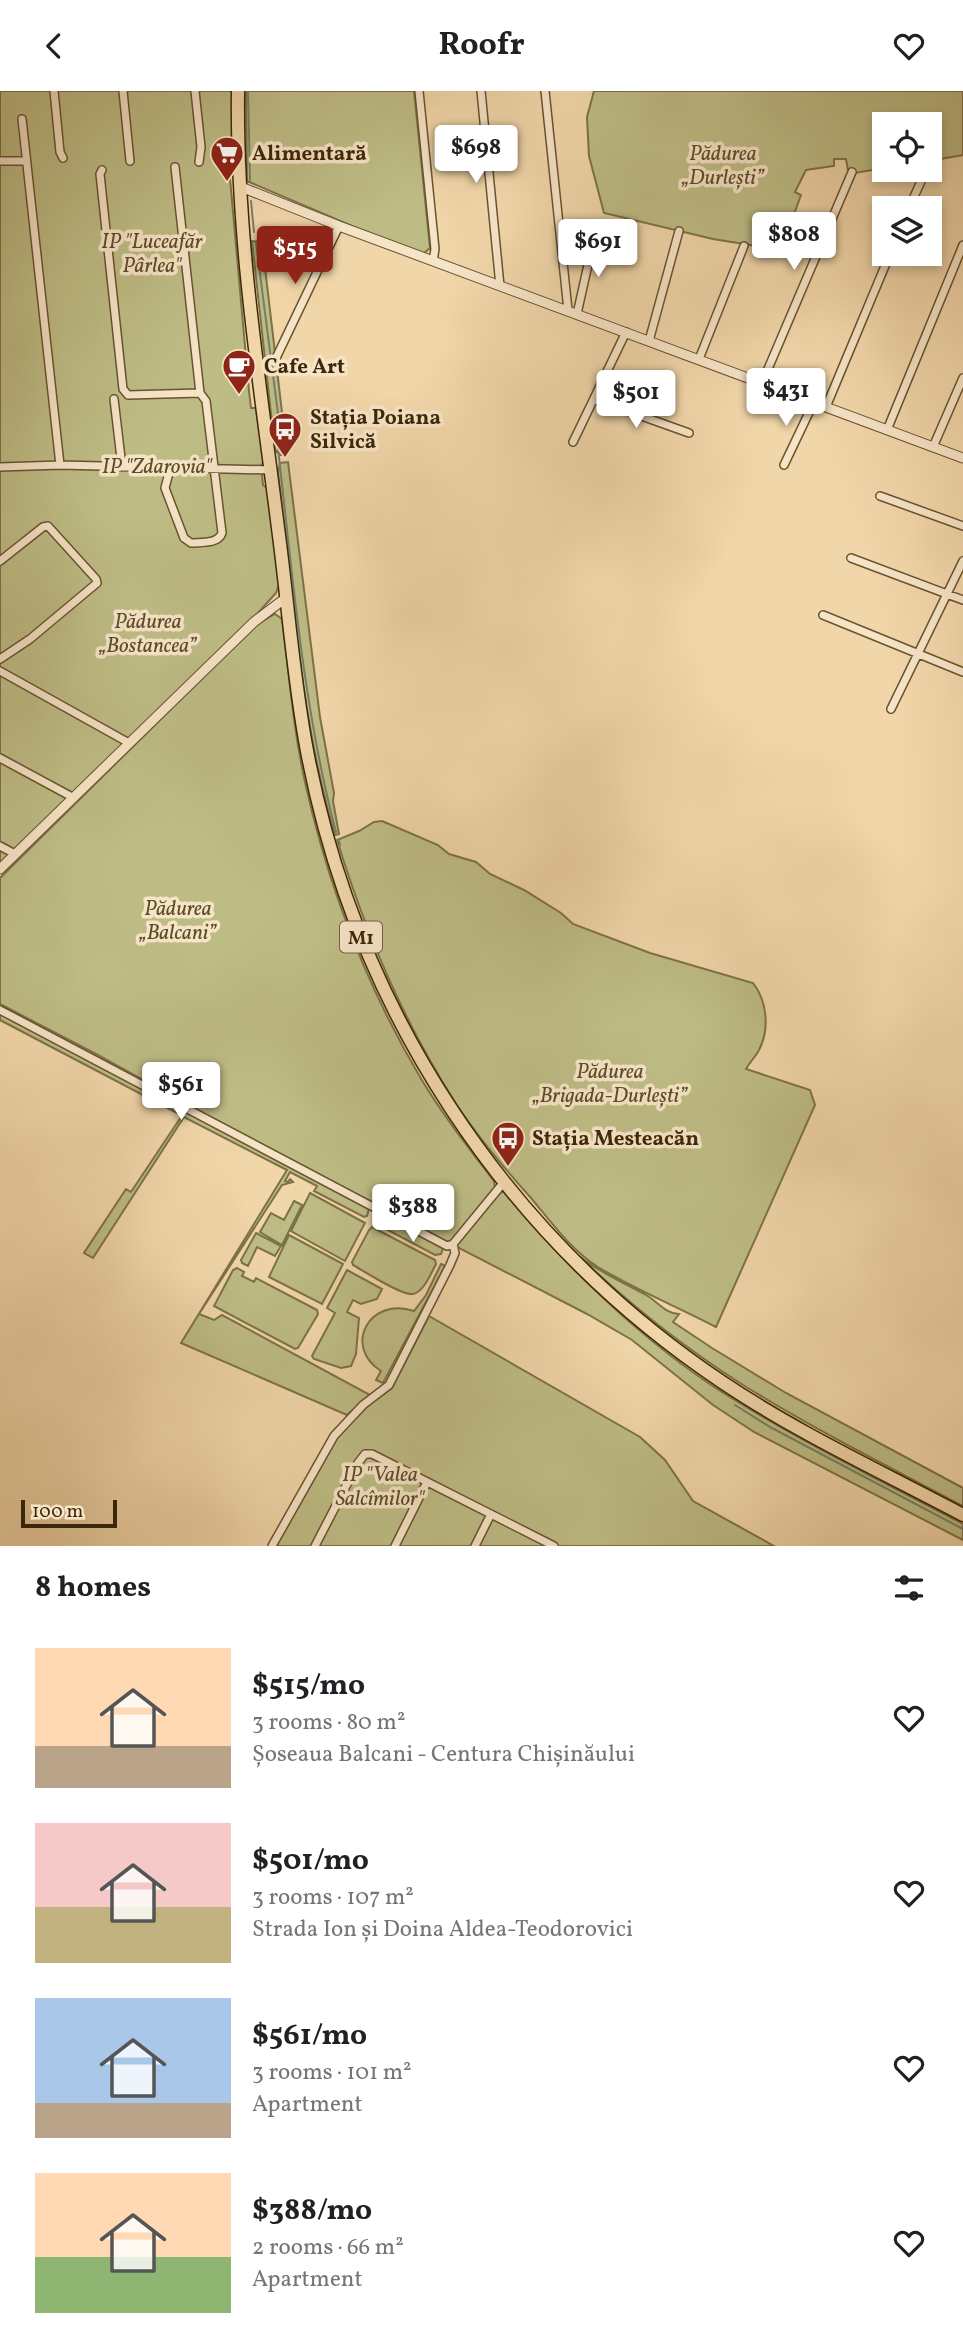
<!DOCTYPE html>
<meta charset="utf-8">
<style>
body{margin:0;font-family:Vollkorn,serif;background:#f2f2f2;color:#202124;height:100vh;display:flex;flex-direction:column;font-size:26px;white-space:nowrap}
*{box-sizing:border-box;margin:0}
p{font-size:23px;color:#757577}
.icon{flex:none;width:38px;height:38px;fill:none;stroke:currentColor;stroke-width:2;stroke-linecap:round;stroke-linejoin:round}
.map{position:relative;height:1455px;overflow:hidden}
.details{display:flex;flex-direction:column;background:#fff;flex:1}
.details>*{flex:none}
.fabs{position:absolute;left:872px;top:21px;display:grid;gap:14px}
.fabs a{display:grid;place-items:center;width:70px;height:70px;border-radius:0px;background:#fff;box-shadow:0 4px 10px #0003;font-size:35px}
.scale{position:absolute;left:21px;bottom:18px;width:96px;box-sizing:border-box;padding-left:7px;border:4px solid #3c2708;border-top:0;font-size:19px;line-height:24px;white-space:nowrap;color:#3c2708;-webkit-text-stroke:5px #f6e4c7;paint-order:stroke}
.price{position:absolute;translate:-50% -60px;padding:0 16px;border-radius:7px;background:#fff;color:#222;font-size:23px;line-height:46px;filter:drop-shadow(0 2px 4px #0008)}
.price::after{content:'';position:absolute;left:50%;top:42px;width:21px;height:16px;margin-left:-10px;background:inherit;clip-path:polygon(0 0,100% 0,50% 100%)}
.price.active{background:#8f2418;color:#fff}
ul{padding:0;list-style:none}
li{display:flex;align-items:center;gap:21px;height:175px;padding:0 35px}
li span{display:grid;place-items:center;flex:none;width:196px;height:140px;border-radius:0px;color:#555}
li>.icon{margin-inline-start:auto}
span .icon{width:84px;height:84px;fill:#fffc;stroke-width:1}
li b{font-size:30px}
h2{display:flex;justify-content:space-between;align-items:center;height:84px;padding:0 35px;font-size:30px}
header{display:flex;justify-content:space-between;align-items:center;height:91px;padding:0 35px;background:#fff;font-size:32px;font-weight:700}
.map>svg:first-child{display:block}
.green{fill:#bebc85;stroke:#7d7246;stroke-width:2}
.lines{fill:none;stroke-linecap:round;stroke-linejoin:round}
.stream{stroke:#757f6b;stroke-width:2}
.minor-casing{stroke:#695330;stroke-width:10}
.tertiary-casing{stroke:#695330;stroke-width:11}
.trunk-casing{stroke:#3c2708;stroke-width:15}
.minor{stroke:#f6e4c7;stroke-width:7}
.tertiary{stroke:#f6e4c7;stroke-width:9}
.trunk{stroke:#f1d6a9;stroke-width:12}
.labels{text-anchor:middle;stroke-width:7;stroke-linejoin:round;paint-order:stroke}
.shield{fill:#f6e4c7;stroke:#746041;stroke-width:2}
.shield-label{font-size:19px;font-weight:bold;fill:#3c2708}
.poi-label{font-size:21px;font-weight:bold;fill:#3c2708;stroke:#f6e4c7;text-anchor:start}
.park-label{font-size:21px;font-style:italic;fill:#5c4c27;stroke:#f6e4c7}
</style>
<header><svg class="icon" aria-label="back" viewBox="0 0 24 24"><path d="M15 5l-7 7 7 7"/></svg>Roofr<svg class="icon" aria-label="heart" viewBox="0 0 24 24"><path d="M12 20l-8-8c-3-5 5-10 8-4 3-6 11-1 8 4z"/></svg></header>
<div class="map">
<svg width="963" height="1455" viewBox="0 0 963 1455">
<rect width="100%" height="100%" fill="#f1d6a9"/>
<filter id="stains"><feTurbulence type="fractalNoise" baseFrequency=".00286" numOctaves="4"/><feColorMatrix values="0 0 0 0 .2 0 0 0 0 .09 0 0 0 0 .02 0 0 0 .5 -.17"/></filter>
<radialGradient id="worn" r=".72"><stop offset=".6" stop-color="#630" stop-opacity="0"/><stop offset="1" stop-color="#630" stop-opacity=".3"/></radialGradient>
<path class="green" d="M0 0H235L237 75 229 76 249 300 251 317H256L264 371 259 377V381L262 383 263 394 268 398 280 491 276 502 248 533 129 648 126 646 125 652 15 760 7 761 10 765 0 775Z
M246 0H414L430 157 423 163 394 153 247 90Z
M594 0H963V64L929 70V33H884V77L855 82 848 79 846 68H834V75L806 79 795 101 801 104 786 145 774 158 713 148 604 122 589 65 587 26Z
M252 150 262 151 287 364H280L275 359Z
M288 371 320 626 334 702 333 710 339 743 335 744C300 626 293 503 278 382L280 372Z
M275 523 282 528C289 582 293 637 305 691 328 795 366 894 420 986 442 1023 468 1056 494 1090L495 1098 499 1103 503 1100C565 1175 643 1251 725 1303 802 1351 883 1391 963 1433V1449L754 1341 713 1314 632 1249 587 1223 275 1062 96 963 0 913V787L256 534Z
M382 730 438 754 449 763 476 771 490 783 524 799 561 822 573 833 650 862 753 892C767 910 770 938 759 959 756 965 750 971 746 978L810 999 815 1014 716 1236C678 1216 634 1198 598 1176 571 1159 551 1131 531 1107 504 1077 477 1045 455 1011 403 930 365 840 337 749L359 740 374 731Z
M0 922 180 1017 177 1022 0 929Z
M185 1020 369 1118 367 1125 364 1126 314 1100 317 1095 290 1081 285 1090 288 1091 290 1088 293 1091 282 1094 199 1223 214 1229 222 1224 370 1304 347 1324 181 1252 287 1079 184 1026 93 1167 84 1162 126 1098 131 1101Z
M310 1102 365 1132 345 1170 291 1140Z
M294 1110 302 1114 282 1154 260 1141 271 1122 284 1129Z
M382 1124 443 1157 441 1163 435 1164 382 1136 383 1131 375 1127Z
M372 1136 435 1169 436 1173C431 1182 424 1201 413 1203 402 1205 364 1180 353 1174L352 1171 369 1139Z
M256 1142 281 1155 275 1165 257 1156 248 1175 242 1172 241 1169Z
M289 1144 343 1173 322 1213 269 1186Z
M579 1165C600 1182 623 1191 646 1204 657 1210 666 1223 679 1223L673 1231 712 1257 786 1302 963 1397V1415C889 1376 814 1338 743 1294 685 1257 628 1212 579 1165Z
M441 1173 445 1175 383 1292 376 1289 381 1280C342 1255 370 1205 414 1220L426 1204Z
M237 1177 244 1181 242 1185 254 1191 256 1187 317 1219 318 1223 298 1257 295 1258 214 1215 233 1179Z
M347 1179 382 1198 377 1208 361 1213 353 1209 347 1221 359 1227 356 1263 351 1275 341 1277 314 1268 312 1265 335 1222 327 1217Z
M429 1225 640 1346 665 1369 693 1410 774 1455H269L341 1341 367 1315 392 1297Z"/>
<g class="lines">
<path class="stream" d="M248 0 250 89
M251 110 254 141
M256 152 281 346 278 358C293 487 303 616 336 741
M339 750 340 754
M735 1314 770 1336 963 1438"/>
<defs>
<path id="minor" d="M54 0 60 61 63 67
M123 0 130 70
M195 0 201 56 199 71
M419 0 435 158 433 170
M481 0 500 195
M545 0 568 219
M22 28 60 374
M0 70H26
M102 79 100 83 123 298 128 304 200 302
M909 117 926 79
M577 223 594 147
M649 250 679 140
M276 267 339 135
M699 268 744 155
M762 292 852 81
M114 308 122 376
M594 308 689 342
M826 316 890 163
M887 339 963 154
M573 351 626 241
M933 356 963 287
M784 374 814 311
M0 376 60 374 271 379
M170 378 165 397 184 447 191 452C202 451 218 453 222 442L206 310 200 302 175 76
M880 405 963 435
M851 467 963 509
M0 470 43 436 48 435 96 488 97 492 30 548 0 568
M823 524 963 581
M0 580 129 652
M891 618 963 470
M0 667 74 707
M0 755 15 763
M0 919 447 1155 453 1153 504 1091
M272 1455 334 1345 363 1314 389 1294 450 1174 455 1162 453 1153
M315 1455 358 1372 365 1363H372L554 1455
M395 1455 427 1391
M475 1455 491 1423"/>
<path id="tertiary" d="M241 96 339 135 963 367
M0 778 254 531 287 506"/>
<path id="trunk" d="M238 0C236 146 260 293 278 437 288 511 293 587 307 660 356 918 503 1144 722 1291 798 1342 882 1381 963 1424"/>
</defs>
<use href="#minor" class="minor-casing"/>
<use href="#tertiary" class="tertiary-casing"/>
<use href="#trunk" class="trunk-casing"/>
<use href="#minor" class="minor"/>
<use href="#tertiary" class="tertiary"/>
<use href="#trunk" class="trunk"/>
</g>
<defs>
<symbol id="supermarket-pin" viewBox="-11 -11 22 30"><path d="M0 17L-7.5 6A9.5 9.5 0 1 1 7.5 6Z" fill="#8f2418" stroke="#f6e4c7"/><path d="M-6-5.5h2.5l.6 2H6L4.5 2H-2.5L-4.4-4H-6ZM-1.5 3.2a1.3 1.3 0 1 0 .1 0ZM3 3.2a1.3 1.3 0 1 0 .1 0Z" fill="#fff"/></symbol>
<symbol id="cafe-pin" viewBox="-11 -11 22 30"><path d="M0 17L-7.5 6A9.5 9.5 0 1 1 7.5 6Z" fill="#8f2418" stroke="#f6e4c7"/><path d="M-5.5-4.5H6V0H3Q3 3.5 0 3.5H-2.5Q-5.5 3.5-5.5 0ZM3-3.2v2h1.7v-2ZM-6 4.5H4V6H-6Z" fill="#fff"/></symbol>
<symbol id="bus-pin" viewBox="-11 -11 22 30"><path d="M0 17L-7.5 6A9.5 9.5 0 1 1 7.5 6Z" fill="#8f2418" stroke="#f6e4c7"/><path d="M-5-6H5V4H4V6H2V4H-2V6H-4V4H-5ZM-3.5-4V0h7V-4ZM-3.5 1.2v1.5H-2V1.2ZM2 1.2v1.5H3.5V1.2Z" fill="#fff"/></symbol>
</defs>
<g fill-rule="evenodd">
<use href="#supermarket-pin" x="208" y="43" width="38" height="52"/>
<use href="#cafe-pin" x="220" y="256" width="38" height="52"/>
<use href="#bus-pin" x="266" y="319" width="38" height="52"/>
<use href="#bus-pin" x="489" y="1028" width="38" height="52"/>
</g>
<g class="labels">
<rect class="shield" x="340" y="830.5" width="42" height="31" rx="5"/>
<g class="shield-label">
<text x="361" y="853">M1</text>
</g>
<g class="poi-label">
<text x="252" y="69">Alimentară</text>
<text x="264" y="282">Cafe Art</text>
<text x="310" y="333">Stația Poiana<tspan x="310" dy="24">Silvică</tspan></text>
<text x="532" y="1054">Stația Mesteacăn</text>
</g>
<g class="park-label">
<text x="723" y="69">Pădurea<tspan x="723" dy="24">„Durlești”</tspan></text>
<text x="152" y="157">IP "Luceafăr<tspan x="152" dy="24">Pârlea"</tspan></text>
<text x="157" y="382">IP "Zdarovia"</text>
<text x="148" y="537">Pădurea<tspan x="148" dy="24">„Bostancea”</tspan></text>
<text x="178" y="824">Pădurea<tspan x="178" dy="24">„Balcani”</tspan></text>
<text x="610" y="987">Pădurea<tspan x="610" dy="24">„Brigada-Durlești”</tspan></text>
<text x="380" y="1390">IP "Valea<tspan x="380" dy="24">Salcîmilor"</tspan></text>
</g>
</g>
<rect width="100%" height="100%" filter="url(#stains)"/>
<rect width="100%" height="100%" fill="url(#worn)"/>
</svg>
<div class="fabs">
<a><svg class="icon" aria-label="locate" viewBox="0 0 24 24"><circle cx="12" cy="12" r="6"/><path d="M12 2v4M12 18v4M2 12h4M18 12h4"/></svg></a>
<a><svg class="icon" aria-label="layers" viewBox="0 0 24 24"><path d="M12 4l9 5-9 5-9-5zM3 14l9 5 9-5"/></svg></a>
</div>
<div class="scale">100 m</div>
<b class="price" style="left:476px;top:94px">$698</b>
<b class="price" style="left:794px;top:181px">$808</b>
<b class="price" style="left:598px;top:188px">$691</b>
<b class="price active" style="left:295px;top:195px">$515</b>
<b class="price" style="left:786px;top:337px">$431</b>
<b class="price" style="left:636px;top:339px">$501</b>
<b class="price" style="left:181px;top:1031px">$561</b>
<b class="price" style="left:413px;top:1153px">$388</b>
</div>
<section class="details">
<h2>8 homes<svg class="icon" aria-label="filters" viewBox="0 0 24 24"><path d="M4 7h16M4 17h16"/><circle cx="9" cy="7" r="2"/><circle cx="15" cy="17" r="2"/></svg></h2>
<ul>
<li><span style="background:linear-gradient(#ffd9b3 70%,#b9a48a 0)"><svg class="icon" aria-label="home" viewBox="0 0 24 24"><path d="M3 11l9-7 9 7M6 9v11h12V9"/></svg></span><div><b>$515/mo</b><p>3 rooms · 80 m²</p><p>Șoseaua Balcani - Centura Chișinăului</p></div><svg class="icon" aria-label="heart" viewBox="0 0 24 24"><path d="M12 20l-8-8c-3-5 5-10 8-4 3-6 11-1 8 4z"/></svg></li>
<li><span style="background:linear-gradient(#f6c9c9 60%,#c2b280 0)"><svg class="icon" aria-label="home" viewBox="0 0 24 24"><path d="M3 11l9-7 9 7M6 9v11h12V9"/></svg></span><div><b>$501/mo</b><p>3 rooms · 107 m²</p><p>Strada Ion și Doina Aldea-Teodorovici</p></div><svg class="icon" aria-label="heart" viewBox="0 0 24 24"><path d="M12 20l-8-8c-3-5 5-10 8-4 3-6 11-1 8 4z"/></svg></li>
<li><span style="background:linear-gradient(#a9c7e8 75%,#b9a48a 0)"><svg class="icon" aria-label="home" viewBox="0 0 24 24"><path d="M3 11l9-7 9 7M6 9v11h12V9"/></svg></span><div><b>$561/mo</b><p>3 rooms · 101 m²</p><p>Apartment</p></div><svg class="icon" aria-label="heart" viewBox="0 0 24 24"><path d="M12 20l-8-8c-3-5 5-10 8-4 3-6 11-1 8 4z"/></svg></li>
<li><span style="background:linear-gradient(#ffd9b3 60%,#8fb573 0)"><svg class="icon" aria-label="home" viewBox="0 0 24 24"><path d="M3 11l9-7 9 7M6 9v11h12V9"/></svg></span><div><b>$388/mo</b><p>2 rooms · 66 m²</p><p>Apartment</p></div><svg class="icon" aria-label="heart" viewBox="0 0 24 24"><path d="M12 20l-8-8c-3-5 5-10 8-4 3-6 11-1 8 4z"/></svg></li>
</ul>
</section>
